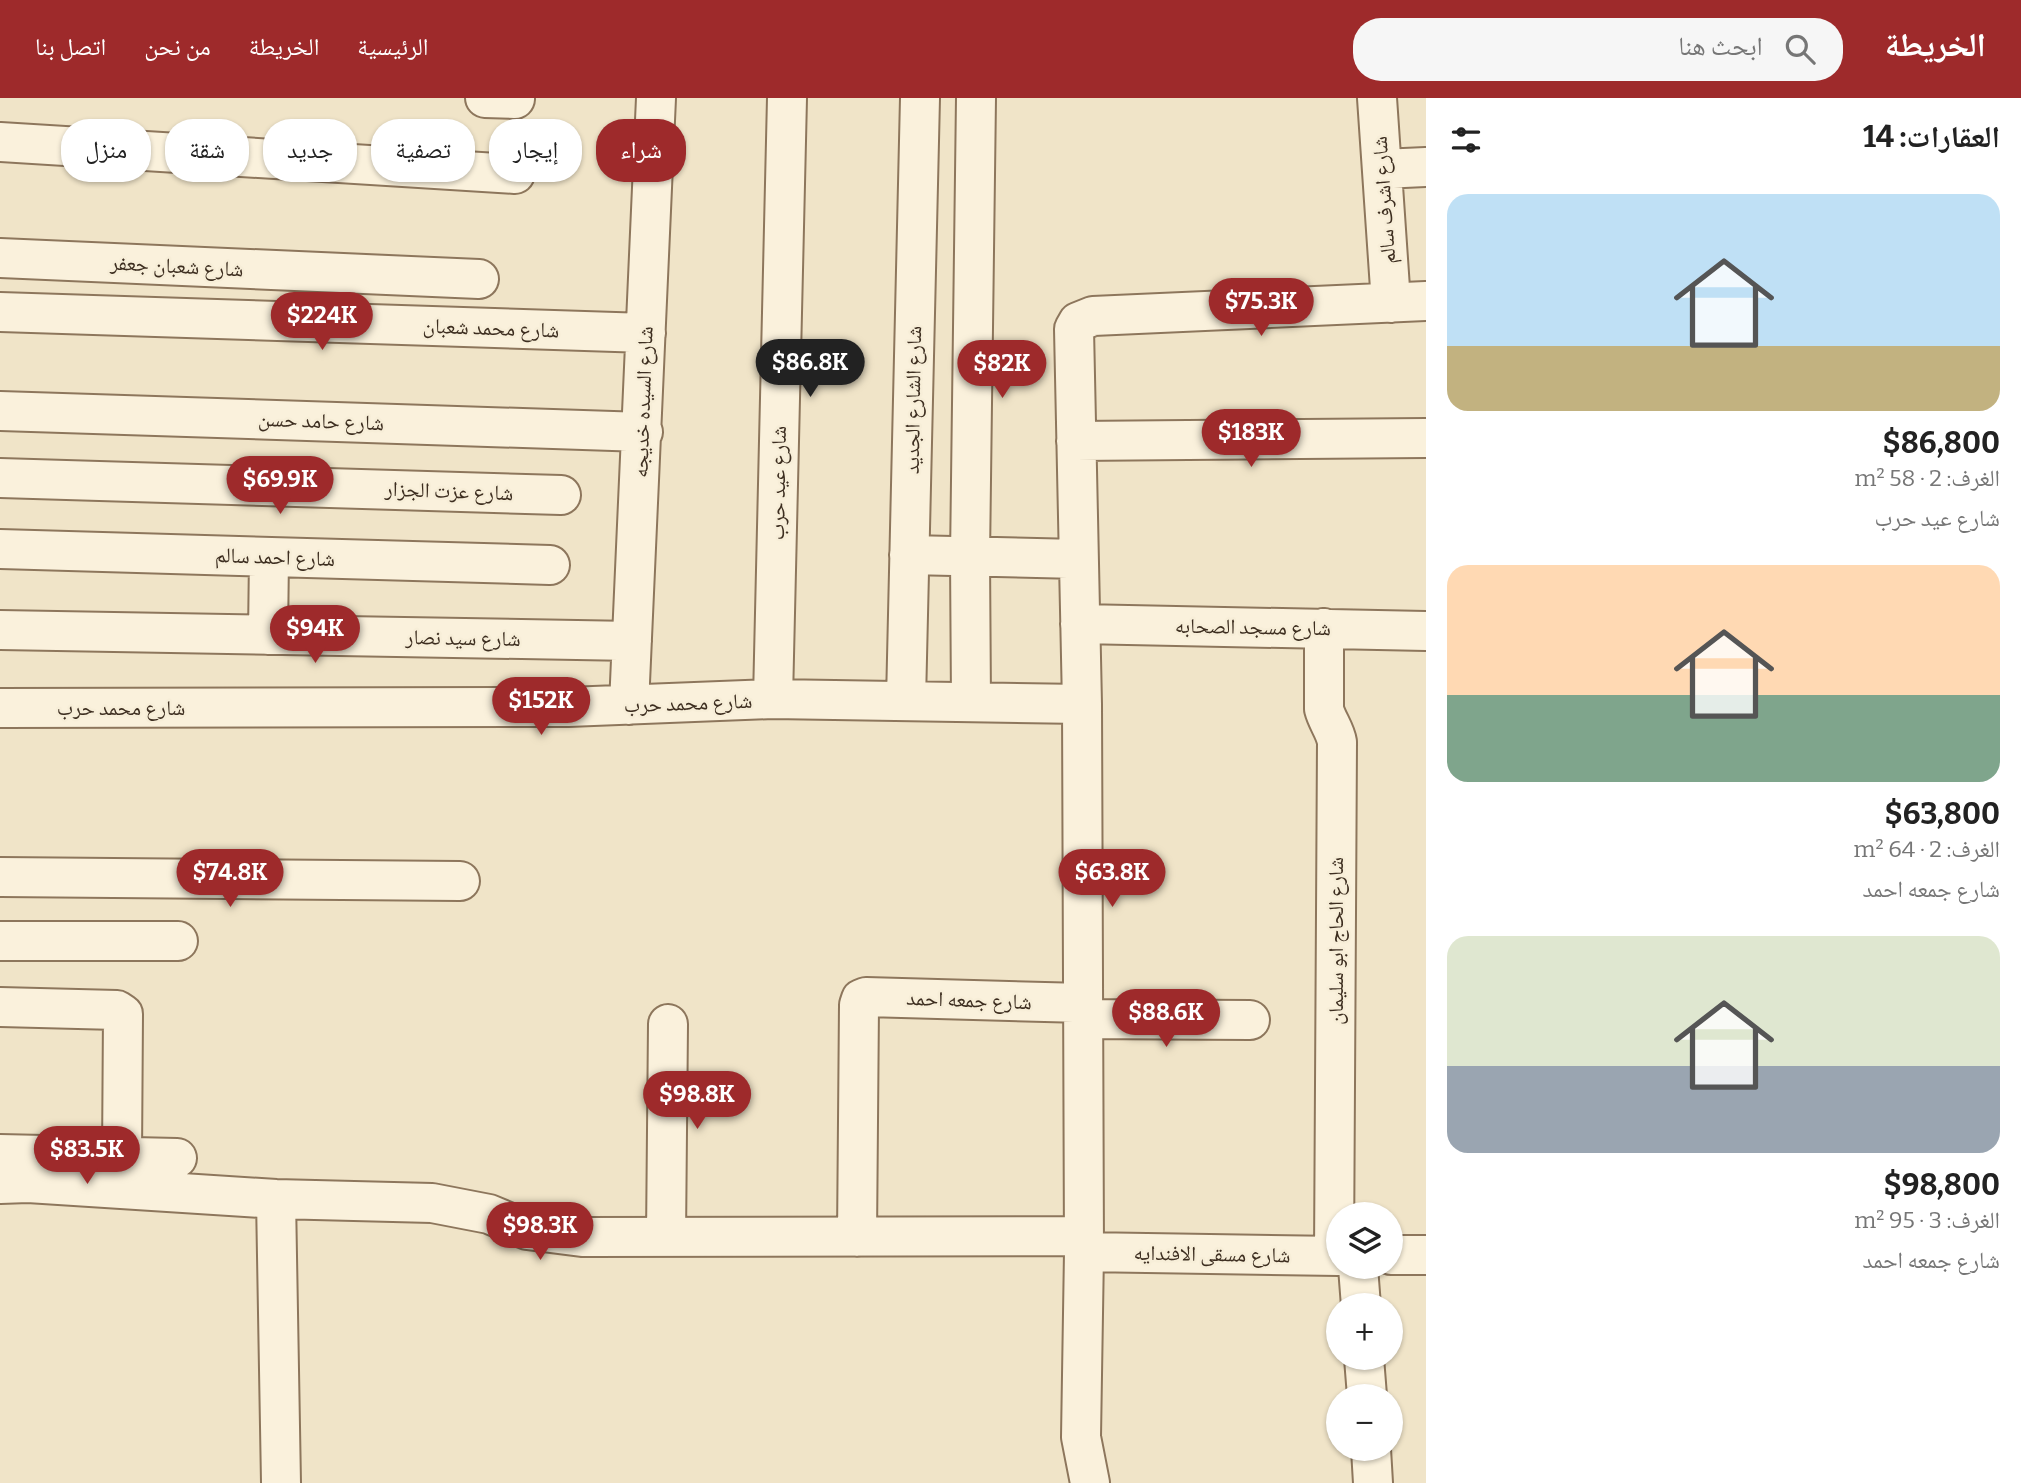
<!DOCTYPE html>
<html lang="ar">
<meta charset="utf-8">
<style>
body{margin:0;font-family:Bitter,"Noto Naskh Arabic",serif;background:#f6f6f6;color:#222;direction:rtl;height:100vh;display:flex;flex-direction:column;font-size:26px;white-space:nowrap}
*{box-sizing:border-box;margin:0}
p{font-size:23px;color:#767676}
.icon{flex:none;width:38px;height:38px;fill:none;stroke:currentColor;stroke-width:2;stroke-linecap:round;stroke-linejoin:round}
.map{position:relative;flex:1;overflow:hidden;direction:ltr}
.panel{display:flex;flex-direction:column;background:#fff;width:595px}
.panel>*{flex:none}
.hud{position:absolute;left:21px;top:21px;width:665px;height:63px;direction:rtl;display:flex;gap:14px}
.controls{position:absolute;left:1326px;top:1104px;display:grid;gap:14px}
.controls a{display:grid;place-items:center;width:77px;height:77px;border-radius:50%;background:#fff;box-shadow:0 2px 5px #0004;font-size:35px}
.price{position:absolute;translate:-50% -60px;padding:0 16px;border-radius:24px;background:#9e2a2b;color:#fff;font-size:23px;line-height:46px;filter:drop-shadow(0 2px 4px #0008)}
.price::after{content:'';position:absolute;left:50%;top:42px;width:21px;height:16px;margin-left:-10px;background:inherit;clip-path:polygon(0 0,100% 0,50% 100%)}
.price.active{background:#222;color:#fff}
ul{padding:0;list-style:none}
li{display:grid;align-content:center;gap:14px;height:371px;padding:0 21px}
li span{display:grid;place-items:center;height:217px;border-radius:21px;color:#555}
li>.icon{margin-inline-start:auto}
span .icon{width:126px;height:126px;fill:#fffc;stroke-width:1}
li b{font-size:30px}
h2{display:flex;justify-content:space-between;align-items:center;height:84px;padding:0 21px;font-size:30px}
.chip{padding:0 24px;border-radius:28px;background:#fff;box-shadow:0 2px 5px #0004;font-size:24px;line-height:63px}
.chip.active{background:#9e2a2b;color:#fff}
header{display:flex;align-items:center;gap:42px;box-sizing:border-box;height:98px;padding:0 35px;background:#9e2a2b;color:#fff}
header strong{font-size:33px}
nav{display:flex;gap:38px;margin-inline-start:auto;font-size:24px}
.search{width:490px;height:63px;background:#f6f6f6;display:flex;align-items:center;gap:18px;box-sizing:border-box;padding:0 24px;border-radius:28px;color:#767676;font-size:26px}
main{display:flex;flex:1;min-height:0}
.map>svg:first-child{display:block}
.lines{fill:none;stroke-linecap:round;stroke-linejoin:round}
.minor-casing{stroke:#8d765c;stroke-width:42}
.minor{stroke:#faf1dc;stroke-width:38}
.labels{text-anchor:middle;stroke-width:5;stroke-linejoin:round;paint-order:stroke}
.street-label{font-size:21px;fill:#3d2e20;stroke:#f7eed8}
</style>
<header>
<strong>الخريطة</strong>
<div class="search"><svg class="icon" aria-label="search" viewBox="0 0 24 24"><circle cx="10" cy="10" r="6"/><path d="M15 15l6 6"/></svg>ابحث هنا</div>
<nav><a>الرئيسية</a><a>الخريطة</a><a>من نحن</a><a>اتصل بنا</a></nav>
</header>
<main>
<section class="panel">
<h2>العقارات: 14<svg class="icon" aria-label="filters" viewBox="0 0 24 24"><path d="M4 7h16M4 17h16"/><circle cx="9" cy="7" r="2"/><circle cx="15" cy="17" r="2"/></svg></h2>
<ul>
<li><span style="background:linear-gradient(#bfe0f5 70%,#c2b280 0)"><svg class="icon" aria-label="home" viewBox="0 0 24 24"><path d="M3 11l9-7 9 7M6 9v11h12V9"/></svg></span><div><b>$86,800</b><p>الغرف: 2 · 58 m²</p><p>شارع عيد حرب</p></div></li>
<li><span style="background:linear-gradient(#ffd9b3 60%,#7fa58c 0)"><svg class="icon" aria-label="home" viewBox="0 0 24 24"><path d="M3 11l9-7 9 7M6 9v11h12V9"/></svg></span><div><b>$63,800</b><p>الغرف: 2 · 64 m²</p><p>شارع جمعه احمد</p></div></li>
<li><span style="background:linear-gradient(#dfe7d0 60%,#9aa5b1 0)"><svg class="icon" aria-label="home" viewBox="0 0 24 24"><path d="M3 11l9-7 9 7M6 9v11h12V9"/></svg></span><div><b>$98,800</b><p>الغرف: 3 · 95 m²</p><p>شارع جمعه احمد</p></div></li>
</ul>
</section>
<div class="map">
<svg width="1426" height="1385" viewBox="0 0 1426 1385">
<rect width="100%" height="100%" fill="#f0e4c8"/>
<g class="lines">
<defs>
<path id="minor" d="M485 0 515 1
M1377 0 1391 205
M0 44 515 76
M1382 71 1426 69
M0 160 479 181
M0 214 646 235
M0 313 643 334
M1076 343 1426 340
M0 380 561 397
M0 451 550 467
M909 457 1078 461
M1080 526 1426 533
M1324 530V611C1327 623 1335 632 1337 644L1334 1158
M0 532 632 543
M268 537 269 459
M773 601 787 0
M906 603 920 0
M971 604 970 459 976 0
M629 607 656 0
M0 610 568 609 773 601 1082 606
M0 779 460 783
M0 843H178
M0 909 117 912 123 916 122 1059
M1083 921 1250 922
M0 1056 177 1060
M0 1086 28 1085 276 1101 432 1105 489 1116 527 1132 582 1139 1084 1138
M276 1101 281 1385
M666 1139 668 926
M857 1139 859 907 861 901 866 899 1083 905
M1084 1154 1339 1158
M1391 1157H1426
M1358 1169 1361 1208
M1364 1260 1367 1298
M1371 1351 1373 1385
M1090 1385 1081 1339 1084 1154 1082 606 1074 231 1078 224 1093 218 1426 203"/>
</defs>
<use href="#minor" class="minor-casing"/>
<use href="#minor" class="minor"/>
</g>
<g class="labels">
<g class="street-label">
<text transform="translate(1384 102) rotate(-94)" y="7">شارع اشرف سالم</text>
<text transform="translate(177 168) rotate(3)" y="7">شارع شعبان جعفر</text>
<text transform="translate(491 230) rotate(2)" y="7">شارع محمد شعبان</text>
<text transform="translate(913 302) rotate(-89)" y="7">شارع الشارع الجديد</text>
<text transform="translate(643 304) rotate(-88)" y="7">شارع السيده خديجه</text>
<text transform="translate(321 323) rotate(2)" y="7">شارع حامد حسن</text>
<text transform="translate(778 385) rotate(-89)" y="7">شارع عيد حرب</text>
<text transform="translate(449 393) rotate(2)" y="7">شارع عزت الجزار</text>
<text transform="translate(275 459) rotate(2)" y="7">شارع احمد سالم</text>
<text transform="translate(1253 529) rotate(1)" y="7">شارع مسجد الصحابه</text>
<text transform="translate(463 540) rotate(1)" y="7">شارع سيد نصار</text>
<text transform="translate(688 605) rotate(-2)" y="7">شارع محمد حرب</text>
<text x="121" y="617">شارع محمد حرب</text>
<text transform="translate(1336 843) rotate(-90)" y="7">شارع الحاج ابو سليمان</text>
<text transform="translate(969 902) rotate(2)" y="7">شارع جمعه احمد</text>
<text transform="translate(1212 1156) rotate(1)" y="7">شارع مسقى الافندايه</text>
</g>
</g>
</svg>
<div class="controls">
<a><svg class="icon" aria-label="layers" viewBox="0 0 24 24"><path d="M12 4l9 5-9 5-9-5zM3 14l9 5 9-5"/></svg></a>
<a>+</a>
<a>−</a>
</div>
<b class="price" style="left:1261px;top:240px">$75.3K</b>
<b class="price" style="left:322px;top:254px">$224K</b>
<b class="price active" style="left:810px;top:301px">$86.8K</b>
<b class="price" style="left:1002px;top:302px">$82K</b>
<b class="price" style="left:1251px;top:371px">$183K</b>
<b class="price" style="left:280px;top:418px">$69.9K</b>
<b class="price" style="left:315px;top:567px">$94K</b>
<b class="price" style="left:541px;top:639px">$152K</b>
<b class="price" style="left:230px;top:811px">$74.8K</b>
<b class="price" style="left:1112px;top:811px">$63.8K</b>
<b class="price" style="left:1166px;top:951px">$88.6K</b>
<b class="price" style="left:697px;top:1033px">$98.8K</b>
<b class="price" style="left:87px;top:1088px">$83.5K</b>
<b class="price" style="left:540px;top:1164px">$98.3K</b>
<div class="hud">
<a class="chip active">شراء</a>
<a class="chip">إيجار</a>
<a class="chip">تصفية</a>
<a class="chip">جديد</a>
<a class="chip">شقة</a>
<a class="chip">منزل</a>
</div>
</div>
</main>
